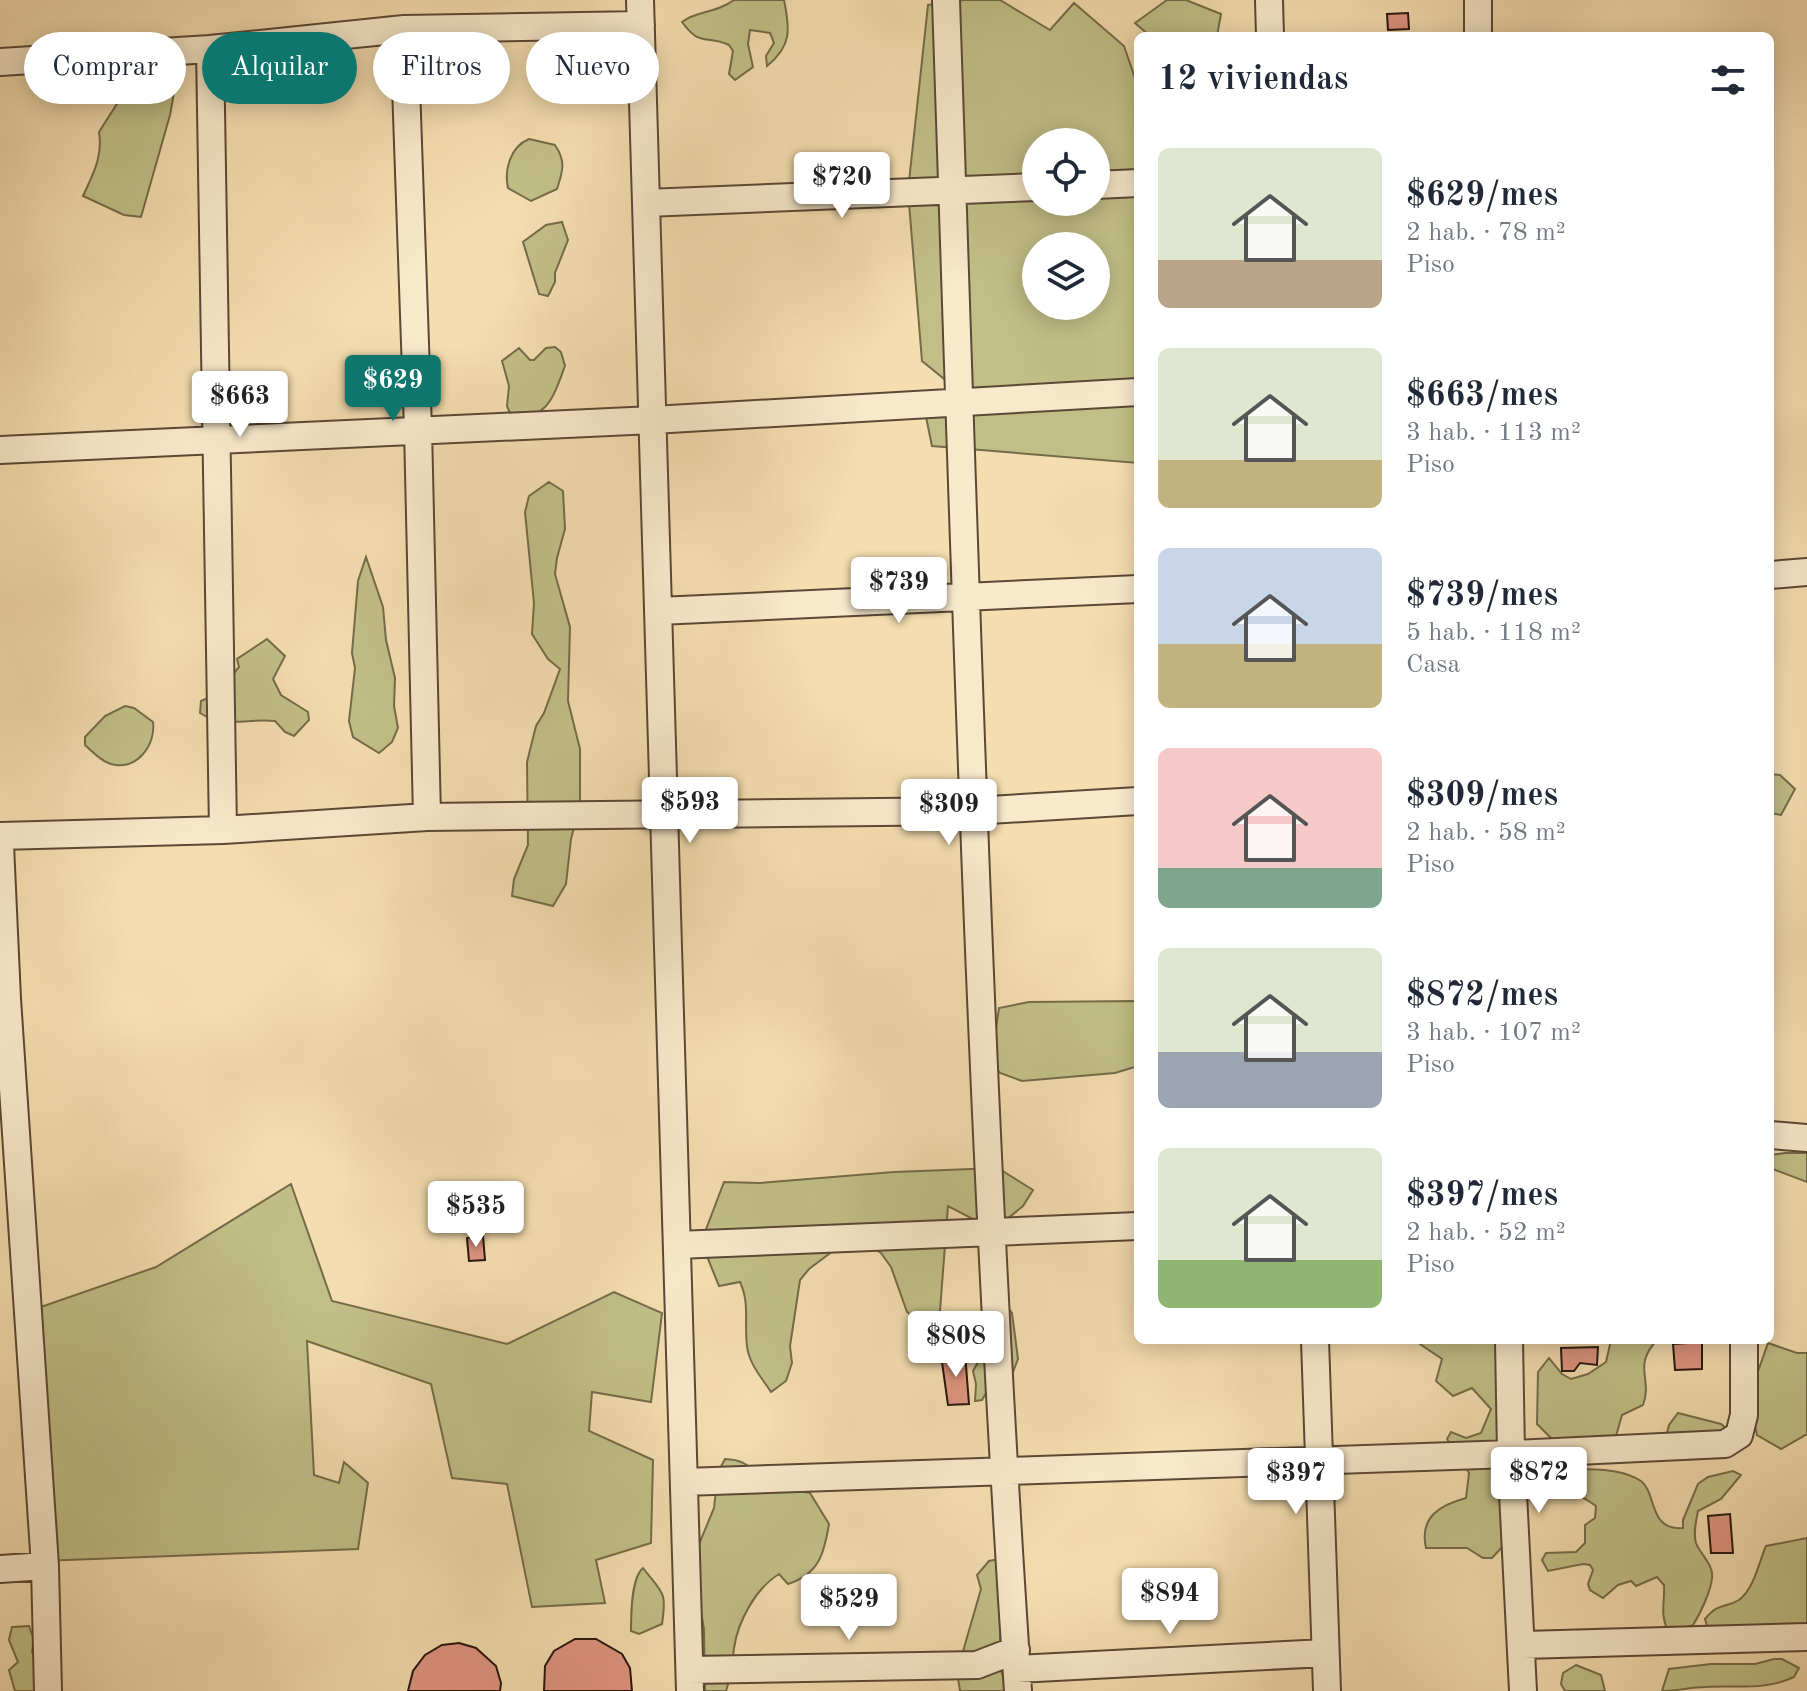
<!DOCTYPE html>
<html lang="es">
<meta charset="utf-8">
<style>
body{margin:0;font-family:"Old Standard TT",serif;background:#f2f2f3;color:#1f2937;height:100vh;display:flex;flex-direction:column;font-size:30px;white-space:nowrap}
*{box-sizing:border-box;margin:0}
p{font-size:26px;color:#747a83}
.icon{flex:none;width:44px;height:44px;fill:none;stroke:currentColor;stroke-width:2;stroke-linecap:round;stroke-linejoin:round}
.map{position:relative;flex:1;overflow:hidden}
.drawer{position:absolute;left:1134px;top:32px;width:640px;height:1312px;display:flex;flex-direction:column;background:#fff;border-radius:12px;box-shadow:0 4px 20px #0003}
.drawer>*{flex:none}
.guide{position:absolute;left:24px;top:32px;width:760px;height:72px;display:flex;gap:16px}
.buttons{position:absolute;left:1022px;top:128px;display:grid;gap:16px}
.buttons a{display:grid;place-items:center;width:88px;height:88px;border-radius:50%;background:#fff;box-shadow:0 4px 20px #0003;font-size:40px}
.price{position:absolute;translate:-50% -68px;padding:0 18px;border-radius:8px;background:#fff;color:#222;font-size:26px;line-height:52px;filter:drop-shadow(0 2px 4px #0008)}
.price::after{content:'';position:absolute;left:50%;top:48px;width:24px;height:18px;margin-left:-12px;background:inherit;clip-path:polygon(0 0,100% 0,50% 100%)}
.price.on{background:#0f766e;color:#fff}
ul{padding:0;list-style:none}
li{display:flex;align-items:center;gap:24px;height:200px;padding:0 24px}
li span{display:grid;place-items:center;flex:none;width:224px;height:160px;border-radius:12px;color:#555}
li>.icon{margin-inline-start:auto}
span .icon{width:96px;height:96px;fill:#fffc;stroke-width:1}
li b{font-size:34px}
h2{display:flex;justify-content:space-between;align-items:center;height:96px;padding:0 24px;font-size:34px}
.pill{padding:0 28px;border-radius:36px;background:#fff;box-shadow:0 4px 20px #0003;font-size:28px;line-height:72px}
.pill.on{background:#0f766e;color:#fff}
.map>svg:first-child{display:block}
.green{fill:#c1bf87;stroke:#756b4a;stroke-width:2;fill-rule:evenodd}
.building{fill:#de9580;stroke:#29170e;stroke-width:2}
.lines{fill:none;stroke-linecap:round;stroke-linejoin:round}
.minor-casing{stroke:#5c4836;stroke-width:30}
.minor{stroke:#f8e9cb;stroke-width:26}
</style>
<div class="map">
<svg width="1807" height="1691" viewBox="0 0 1807 1691">
<rect width="100%" height="100%" fill="#f4ddaf"/>
<filter id="stains"><feTurbulence type="fractalNoise" baseFrequency=".0025" numOctaves="4"/><feColorMatrix values="0 0 0 0 .2 0 0 0 0 .09 0 0 0 0 .02 0 0 0 .5 -.17"/></filter>
<radialGradient id="worn" r=".72"><stop offset=".6" stop-color="#630" stop-opacity="0"/><stop offset="1" stop-color="#630" stop-opacity=".3"/></radialGradient>
<path class="green" d="M734 0H784C790 29 792 46 767 66L766 56 774 43 770 33 750 30 748 44 753 67 735 80 729 74 733 51 729 45C705 34 701 48 682 22 697 10 715 14 734 0Z
M964 0H1000L1050 30 1074 3 1124 46 1135 78H1138V463L932 446 925 412 947 401 949 383 922 361 908 191 928 5ZM1036 142H1096V202H1036ZM1036 246H1096V306H1036Z
M1167 0H1186L1221 14 1217 36H1150L1135 23Z
M180 60 170 115 141 217 124 215 83 196C93 174 103 157 99 132L120 99 117 66Z
M529 139 555 145C566 161 563 171 557 189L531 201 508 188C504 170 510 147 529 139Z
M562 222 568 240 555 273V282L548 296 539 294 523 242 546 225Z
M555 347 561 352 565 366C554 395 547 424 510 413L507 406 509 386 502 361 519 348 530 360H534L546 348Z
M549 482 563 491 565 529 557 558 555 574 570 627 568 701 580 749V805L571 839 566 884 553 906 512 896 514 879 528 845 527 762 536 726 544 713 560 669 548 659 532 634 534 603 525 512 529 496Z
M366 557 383 607 386 640 395 678 394 706 398 728 392 742 379 753 353 737 349 721 355 668 352 653 358 581Z
M267 639 285 656 273 679 281 695 308 712 309 720 294 736 285 732 275 721C248 718 225 729 200 713L201 701 217 694 239 667 237 659Z
M125 706 134 708 153 722C156 745 137 771 111 764 100 761 92 751 85 745V737L105 716Z
M1770 774 1780 775 1795 789 1781 815 1770 813Z
M1138 1001V1066L1115 1073 1022 1081 1000 1073 991 1062 999 1008 1029 1002Z
M1785 1153H1807V1182L1770 1168V1155Z
M998 1168 1033 1190 1023 1206 994 1230 948 1206 939 1324 924 1325 907 1312 891 1267 881 1253 853 1236 809 1269 800 1280 790 1346 792 1363 786 1381 771 1392C762 1378 749 1364 747 1346 744 1323 750 1303 740 1282L719 1286 704 1249 705 1232 724 1182 760 1183 894 1172Z
M291 1184 332 1301 507 1344 614 1292 662 1313 651 1402 592 1392 589 1431 653 1460 651 1543 596 1560 605 1603 532 1607 507 1484 452 1478 431 1384 307 1341 314 1475 339 1483 344 1462 368 1483 358 1549 42 1561 38 1308 156 1267Z
M1007 1307 1012 1313 1018 1359 1013 1372 1008 1370 995 1377 982 1400 975 1401 976 1384 973 1371 982 1355 961 1341 982 1333 986 1309Z
M1414 1340H1501L1504 1545 1492 1558H1483L1467 1548H1426C1419 1517 1440 1505 1466 1498L1469 1473 1447 1439 1451 1432 1466 1438 1481 1433 1491 1409 1472 1388 1453 1396 1436 1381 1442 1359Z
M1611 1340H1657C1632 1367 1653 1378 1643 1405L1622 1415 1614 1443 1552 1439 1537 1424 1538 1372 1549 1358 1562 1374 1571 1379 1588 1374 1606 1362Z
M1768 1343 1797 1353H1807V1434L1781 1449 1757 1435 1749 1397Z
M1678 1413 1721 1424 1732 1433 1666 1437 1669 1425Z
M725 1459C748 1460 748 1468 765 1480 778 1488 795 1491 810 1493L829 1524C824 1554 819 1574 788 1584L779 1574C756 1588 738 1621 734 1648 732 1664 732 1674 726 1691H705L704 1629 699 1601 697 1549 714 1508 718 1472Z
M1579 1469C1601 1470 1622 1469 1641 1481 1657 1493 1648 1531 1683 1528V1520L1698 1484 1708 1477 1733 1471 1741 1475 1721 1499 1698 1511C1696 1521 1693 1533 1696 1543 1700 1554 1714 1565 1712 1578 1711 1591 1700 1614 1693 1625L1674 1632 1667 1629C1660 1613 1665 1602 1664 1585L1657 1577 1636 1586 1631 1581 1618 1585 1603 1598 1590 1590 1588 1584 1593 1570 1590 1565 1583 1564 1548 1571 1542 1560 1546 1553 1576 1552 1585 1543V1525L1595 1518 1596 1506C1575 1491 1572 1491 1547 1496L1548 1478Z
M1807 1538V1636L1711 1640 1705 1619C1719 1602 1724 1609 1739 1600 1754 1589 1759 1562 1766 1546Z
M1004 1558 999 1663 1007 1691H960L957 1672 981 1589 977 1575 989 1561Z
M643 1568C663 1594 667 1591 662 1624L639 1634 631 1631C631 1615 631 1578 643 1568Z
M29 1626 34 1640 32 1652 40 1659 42 1667 34 1671 42 1691H15L9 1670 18 1662 9 1640 12 1627Z
M1774 1659H1782L1799 1668 1794 1677C1764 1691 1737 1685 1706 1687 1691 1687 1678 1691 1662 1691L1669 1669 1711 1664H1755Z
M1576 1665 1601 1675 1605 1691H1565L1561 1684 1563 1673Z"/>
<path class="building" d="M1408 13 1409 29 1388 30 1387 14Z
M483 1236 485 1260 469 1261 467 1238Z
M1702 1342V1369L1675 1370 1673 1344Z
M1598 1347 1597 1365 1580 1363 1574 1371H1562L1561 1348Z
M965 1353 969 1404 948 1405 941 1355Z
M1730 1514 1733 1553H1711L1708 1516Z
M575 1639H596L622 1654 630 1668 632 1691H544L545 1666 554 1651Z
M459 1643 476 1648 496 1666 501 1683 500 1691H408L413 1671 425 1655 442 1645Z"/>
<g class="lines">
<defs>
<path id="minor" d="M640 0 690 1691
M946 0C965 564 980 1128 1018 1691
M1269 0 1270 36
M1478 0V36
M404 29 418 429 427 817
M210 49 223 830
M0 62 210 49 404 29 641 25
M1096 185 1138 183
M646 203 1036 187
M0 450 653 420 1138 392
M1770 575 1807 572
M658 611 1138 589
M0 836 223 830 427 817 973 811 1138 801
M0 845 7 999 45 1566 48 1691
M1770 1135 1807 1138
M677 1245 1138 1226
M1315 1340 1327 1691
M1509 1340 1511 1454 1523 1691
M684 1482 1511 1454 1725 1444 1739 1435 1744 1415V1340
M0 1569 45 1566
M1521 1645 1807 1637
M1017 1669 1325 1653
M690 1670 977 1665 1016 1650"/>
</defs>
<use href="#minor" class="minor-casing"/>
<use href="#minor" class="minor"/>
</g>
<rect width="100%" height="100%" filter="url(#stains)"/>
<rect width="100%" height="100%" fill="url(#worn)"/>
</svg>
<div class="buttons">
<a><svg class="icon" aria-label="locate" viewBox="0 0 24 24"><circle cx="12" cy="12" r="6"/><path d="M12 2v4M12 18v4M2 12h4M18 12h4"/></svg></a>
<a><svg class="icon" aria-label="layers" viewBox="0 0 24 24"><path d="M12 4l9 5-9 5-9-5zM3 14l9 5 9-5"/></svg></a>
</div>
<b class="price" style="left:842px;top:220px">$720</b>
<b class="price on" style="left:393px;top:423px">$629</b>
<b class="price" style="left:240px;top:439px">$663</b>
<b class="price" style="left:899px;top:625px">$739</b>
<b class="price" style="left:690px;top:845px">$593</b>
<b class="price" style="left:949px;top:847px">$309</b>
<b class="price" style="left:476px;top:1249px">$535</b>
<b class="price" style="left:956px;top:1379px">$808</b>
<b class="price" style="left:1539px;top:1515px">$872</b>
<b class="price" style="left:1296px;top:1516px">$397</b>
<b class="price" style="left:1170px;top:1636px">$894</b>
<b class="price" style="left:849px;top:1642px">$529</b>
<div class="guide">
<a class="pill">Comprar</a>
<a class="pill on">Alquilar</a>
<a class="pill">Filtros</a>
<a class="pill">Nuevo</a>
</div>
<section class="drawer">
<h2>12 viviendas<svg class="icon" aria-label="filters" viewBox="0 0 24 24"><path d="M4 7h16M4 17h16"/><circle cx="9" cy="7" r="2"/><circle cx="15" cy="17" r="2"/></svg></h2>
<ul>
<li><span style="background:linear-gradient(#dfe7d0 70%,#b9a48a 0)"><svg class="icon" aria-label="home" viewBox="0 0 24 24"><path d="M3 11l9-7 9 7M6 9v11h12V9"/></svg></span><div><b>$629/mes</b><p>2 hab. · 78 m²</p><p>Piso</p></div></li>
<li><span style="background:linear-gradient(#dfe7d0 70%,#c2b280 0)"><svg class="icon" aria-label="home" viewBox="0 0 24 24"><path d="M3 11l9-7 9 7M6 9v11h12V9"/></svg></span><div><b>$663/mes</b><p>3 hab. · 113 m²</p><p>Piso</p></div></li>
<li><span style="background:linear-gradient(#c9d6e8 60%,#c2b280 0)"><svg class="icon" aria-label="home" viewBox="0 0 24 24"><path d="M3 11l9-7 9 7M6 9v11h12V9"/></svg></span><div><b>$739/mes</b><p>5 hab. · 118 m²</p><p>Casa</p></div></li>
<li><span style="background:linear-gradient(#f6c9c9 75%,#7fa58c 0)"><svg class="icon" aria-label="home" viewBox="0 0 24 24"><path d="M3 11l9-7 9 7M6 9v11h12V9"/></svg></span><div><b>$309/mes</b><p>2 hab. · 58 m²</p><p>Piso</p></div></li>
<li><span style="background:linear-gradient(#dfe7d0 65%,#9aa5b1 0)"><svg class="icon" aria-label="home" viewBox="0 0 24 24"><path d="M3 11l9-7 9 7M6 9v11h12V9"/></svg></span><div><b>$872/mes</b><p>3 hab. · 107 m²</p><p>Piso</p></div></li>
<li><span style="background:linear-gradient(#dfe7d0 70%,#8fb573 0)"><svg class="icon" aria-label="home" viewBox="0 0 24 24"><path d="M3 11l9-7 9 7M6 9v11h12V9"/></svg></span><div><b>$397/mes</b><p>2 hab. · 52 m²</p><p>Piso</p></div></li>
</ul>
</section>
</div>
